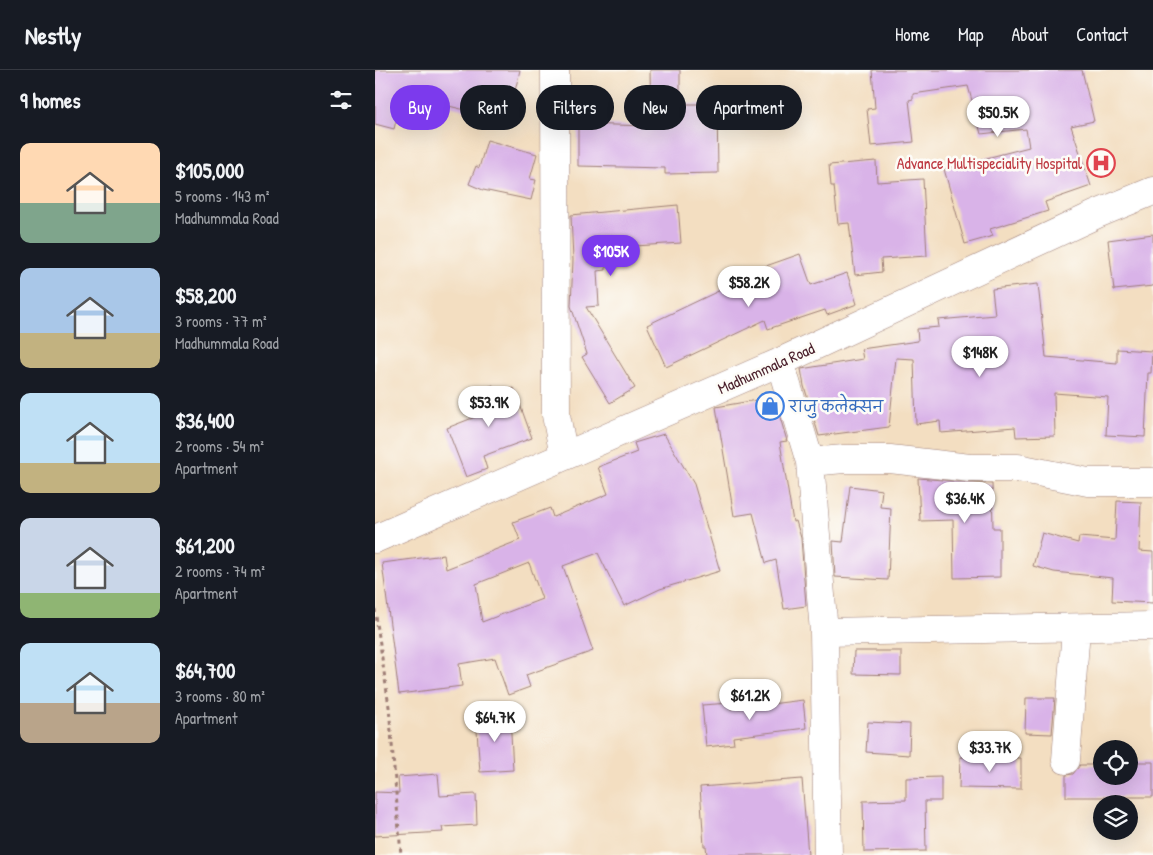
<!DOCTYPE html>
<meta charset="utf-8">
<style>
body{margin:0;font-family:"Patrick Hand","Playpen Sans Deva",sans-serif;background:#20242c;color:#f1f3f6;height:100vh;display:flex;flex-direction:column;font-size:19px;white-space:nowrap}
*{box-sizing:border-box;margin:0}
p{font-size:16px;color:#9ea1a6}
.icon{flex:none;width:28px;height:28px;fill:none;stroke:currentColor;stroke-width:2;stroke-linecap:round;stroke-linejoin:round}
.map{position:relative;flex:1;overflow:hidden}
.details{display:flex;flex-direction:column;background:#171b24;width:375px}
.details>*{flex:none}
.top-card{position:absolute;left:15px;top:15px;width:475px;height:45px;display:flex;gap:10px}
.buttons{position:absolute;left:718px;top:670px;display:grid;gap:10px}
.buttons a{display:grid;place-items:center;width:45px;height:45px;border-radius:50%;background:#171b24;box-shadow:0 5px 20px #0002;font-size:25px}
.price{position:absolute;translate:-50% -42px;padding:0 11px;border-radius:18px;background:#fff;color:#222;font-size:16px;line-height:32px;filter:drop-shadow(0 1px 2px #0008)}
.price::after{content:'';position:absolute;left:50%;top:30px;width:15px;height:11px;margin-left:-8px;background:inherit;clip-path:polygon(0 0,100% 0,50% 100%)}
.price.active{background:#7c3aed;color:#fff}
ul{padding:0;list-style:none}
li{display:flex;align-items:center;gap:15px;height:125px;padding:0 20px}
li span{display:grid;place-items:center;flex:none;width:140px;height:100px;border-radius:10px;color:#555}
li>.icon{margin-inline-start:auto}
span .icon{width:60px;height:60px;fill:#fffc;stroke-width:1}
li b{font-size:21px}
h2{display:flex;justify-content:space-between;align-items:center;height:60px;padding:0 20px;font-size:21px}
.pill{padding:0 18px;border-radius:22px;background:#171b24;box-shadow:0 5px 20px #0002;font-size:18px;line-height:45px}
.pill.active{background:#7c3aed;color:#fff}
header{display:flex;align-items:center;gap:30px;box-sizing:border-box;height:70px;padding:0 25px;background:#171b24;border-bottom:1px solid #363941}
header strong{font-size:24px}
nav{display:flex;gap:28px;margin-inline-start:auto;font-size:18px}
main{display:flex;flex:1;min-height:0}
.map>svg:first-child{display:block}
.building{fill:#d9b3e8;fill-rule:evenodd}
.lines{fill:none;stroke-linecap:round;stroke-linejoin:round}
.minor-casing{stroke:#9e7e76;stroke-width:29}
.path{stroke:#9e7e76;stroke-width:3;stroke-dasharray:4 4;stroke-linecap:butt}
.minor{stroke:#fff;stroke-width:28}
.labels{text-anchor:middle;stroke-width:5;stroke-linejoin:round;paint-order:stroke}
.health-label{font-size:16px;fill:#be3a42;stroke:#fdfcf7;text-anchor:end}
.street-label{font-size:16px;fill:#4a1f2b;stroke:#fdfcf7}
.shop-label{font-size:16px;fill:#366cbe;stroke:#fdfcf7;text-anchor:start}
</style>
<header>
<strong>Nestly</strong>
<nav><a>Home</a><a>Map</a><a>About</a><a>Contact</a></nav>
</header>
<main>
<section class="details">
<h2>9 homes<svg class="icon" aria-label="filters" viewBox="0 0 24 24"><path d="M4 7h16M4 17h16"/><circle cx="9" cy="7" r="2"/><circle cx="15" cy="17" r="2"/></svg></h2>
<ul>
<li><span style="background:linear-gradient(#ffd9b3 60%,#7fa58c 0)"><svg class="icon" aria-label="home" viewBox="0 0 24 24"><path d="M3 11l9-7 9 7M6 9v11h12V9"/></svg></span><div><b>$105,000</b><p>5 rooms · 143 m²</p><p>Madhummala Road</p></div></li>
<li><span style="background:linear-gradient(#a9c7e8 65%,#c2b280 0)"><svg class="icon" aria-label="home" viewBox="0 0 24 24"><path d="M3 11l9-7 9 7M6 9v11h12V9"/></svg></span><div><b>$58,200</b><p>3 rooms · 77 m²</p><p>Madhummala Road</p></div></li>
<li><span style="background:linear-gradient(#bfe0f5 70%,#c2b280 0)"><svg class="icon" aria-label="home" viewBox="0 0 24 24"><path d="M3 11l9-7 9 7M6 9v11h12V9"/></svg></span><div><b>$36,400</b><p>2 rooms · 54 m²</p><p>Apartment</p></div></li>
<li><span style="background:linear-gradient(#c9d6e8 75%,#8fb573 0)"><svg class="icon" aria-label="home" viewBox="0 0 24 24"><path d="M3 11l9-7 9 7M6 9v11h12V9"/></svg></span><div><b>$61,200</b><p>2 rooms · 74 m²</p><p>Apartment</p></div></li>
<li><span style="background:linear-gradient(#bfe0f5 60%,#b9a48a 0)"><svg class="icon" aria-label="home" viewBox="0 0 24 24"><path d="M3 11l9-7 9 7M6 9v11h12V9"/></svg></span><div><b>$64,700</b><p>3 rooms · 80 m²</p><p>Apartment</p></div></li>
</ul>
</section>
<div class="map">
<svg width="778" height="785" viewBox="0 0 778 785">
<rect width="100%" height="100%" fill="#fdfcf7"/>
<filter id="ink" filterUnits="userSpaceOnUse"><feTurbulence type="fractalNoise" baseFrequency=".02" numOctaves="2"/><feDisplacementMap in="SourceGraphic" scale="10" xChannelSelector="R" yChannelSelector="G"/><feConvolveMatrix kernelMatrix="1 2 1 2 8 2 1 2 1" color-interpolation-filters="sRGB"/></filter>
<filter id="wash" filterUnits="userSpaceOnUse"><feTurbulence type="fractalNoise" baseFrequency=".0096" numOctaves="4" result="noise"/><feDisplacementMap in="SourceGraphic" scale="20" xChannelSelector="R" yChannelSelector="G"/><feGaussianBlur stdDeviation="1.12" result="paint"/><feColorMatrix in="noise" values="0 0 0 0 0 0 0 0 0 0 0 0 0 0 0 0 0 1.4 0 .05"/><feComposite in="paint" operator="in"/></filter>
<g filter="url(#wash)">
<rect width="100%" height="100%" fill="#f3dec1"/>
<g id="blocks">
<path class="building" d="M0 0H145L133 50 27 25 19 59 0 54Z
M275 0H305V34H342L343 103 290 104V98L203 96V54L276 56Z
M497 0H707L719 51 696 56 716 116 670 132 673 141 615 159 618 166 590 174 569 99 654 77 651 59 606 64 593 16 538 24V29L534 30 539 72 496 76 492 39 500 38Z
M112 70 162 84 155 109 161 110 156 130 108 120 94 114 101 96 104 98Z
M501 91 502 112 548 109 552 186 506 189 507 202 480 205 474 153 463 154 459 116H456L454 95Z
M303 135 306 173 230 178 231 200 222 201 224 236 211 237 260 318 235 333 207 287 212 284 196 236 198 190 196 145Z
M778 164V216L739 220 733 170Z
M425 184 436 215 472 203 482 234 452 245 450 240 393 259 390 250 291 297 272 255 375 206 374 202Z
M663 214 671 287 742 293V279L777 281 776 303H773L770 367 731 365 733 327 679 323 680 366 641 367 640 357 566 363 565 351 541 354 539 289 521 288 514 357 444 366 429 316 426 299 488 289 486 279 543 271 542 259 564 257 563 250 620 245 617 219Z
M118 315 121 325 139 318 157 368 108 386 112 399 91 407 72 358 100 347 92 325Z
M399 327 412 371 405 372 418 452 421 451 426 468 431 536 409 539 401 490 391 493 378 443 359 446 341 337Z
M289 364 319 414 345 501 285 519 249 536 223 483 188 496 218 581 151 605 155 617 133 625 120 588 84 594 87 616 24 624 7 493 69 485 71 499 145 470 138 452 175 438 178 447 233 424 223 397 262 382 259 373ZM154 493 167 529 107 552 101 514Z
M543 408 617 414 618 458H625V507L579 508 578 450 545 451Z
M475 416 507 420 505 437 516 438 513 510 460 507 458 471 468 472Z
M742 431 766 432 764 481 778 482V533L737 531 738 508 679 502 658 496 667 463 703 473 704 467 740 470Z
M479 581H526V605L478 604Z
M651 628H680L677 664 650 663Z
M428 630 431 658 358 667 359 674 331 677 327 635 355 633 356 639Z
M135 645 138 700 105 702 101 647Z
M493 652 535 654 534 685 491 682Z
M585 687 646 688V719L584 718Z
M757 692H778V727H691V705L698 704 705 695H726V706H754V694H757Z
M63 704 65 726 101 724 102 755 67 757 68 762 0 766V722L24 723 23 707Z
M566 707V731H550L551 781 489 782 488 731 531 730V708Z
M427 709 433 785H332L331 776H329L325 717Z"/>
</g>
</g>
<g filter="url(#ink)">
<use href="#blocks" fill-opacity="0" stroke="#9e7e76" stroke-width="1"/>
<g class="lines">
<defs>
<path id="minor" d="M180 0 181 345 189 386
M405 292 435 392 449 562 453 785
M435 392 469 389H515L595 398H643L713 412H778
M0 469 405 292 722 144 778 121
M449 562 778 556
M691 690 701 559"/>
</defs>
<use href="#minor" class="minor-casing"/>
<path class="path" d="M0 539 14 637 26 785"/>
<use href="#minor" class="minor"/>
</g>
</g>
<defs>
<symbol id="hospital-ring" viewBox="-11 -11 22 22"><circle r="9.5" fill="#fdfcf7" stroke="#e0444e" stroke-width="1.5"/><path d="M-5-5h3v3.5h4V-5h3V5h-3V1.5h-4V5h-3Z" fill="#e0444e"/></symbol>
<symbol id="shop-ring" viewBox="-11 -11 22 22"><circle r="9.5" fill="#fdfcf7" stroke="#3f7fe0" stroke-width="1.5"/><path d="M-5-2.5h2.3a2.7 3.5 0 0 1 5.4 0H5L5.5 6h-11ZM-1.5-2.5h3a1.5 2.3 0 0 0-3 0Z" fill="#3f7fe0"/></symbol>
</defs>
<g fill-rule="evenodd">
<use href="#hospital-ring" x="710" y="77" width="32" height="32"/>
<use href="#shop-ring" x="379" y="320" width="32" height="32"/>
</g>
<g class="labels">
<g class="health-label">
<text x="707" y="99">Advance Multispeciality Hospital</text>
</g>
<g class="street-label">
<text transform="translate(391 298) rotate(-24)" y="6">Madhummala Road</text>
</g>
<g class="shop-label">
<text x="414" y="342">राजु कलेक्सन</text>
</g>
</g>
</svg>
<div class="buttons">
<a><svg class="icon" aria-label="locate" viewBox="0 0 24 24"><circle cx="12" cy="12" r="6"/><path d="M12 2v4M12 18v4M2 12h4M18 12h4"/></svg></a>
<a><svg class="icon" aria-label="layers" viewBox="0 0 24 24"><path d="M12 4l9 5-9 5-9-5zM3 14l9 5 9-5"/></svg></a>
</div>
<b class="price" style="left:623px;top:68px">$50.5K</b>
<b class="price active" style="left:236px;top:207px">$105K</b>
<b class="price" style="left:374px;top:238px">$58.2K</b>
<b class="price" style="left:605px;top:308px">$148K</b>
<b class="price" style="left:114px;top:358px">$53.9K</b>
<b class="price" style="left:590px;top:454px">$36.4K</b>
<b class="price" style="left:375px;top:651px">$61.2K</b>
<b class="price" style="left:120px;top:673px">$64.7K</b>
<b class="price" style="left:615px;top:703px">$33.7K</b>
<div class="top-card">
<a class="pill active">Buy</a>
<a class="pill">Rent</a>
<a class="pill">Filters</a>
<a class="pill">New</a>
<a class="pill">Apartment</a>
</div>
</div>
</main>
